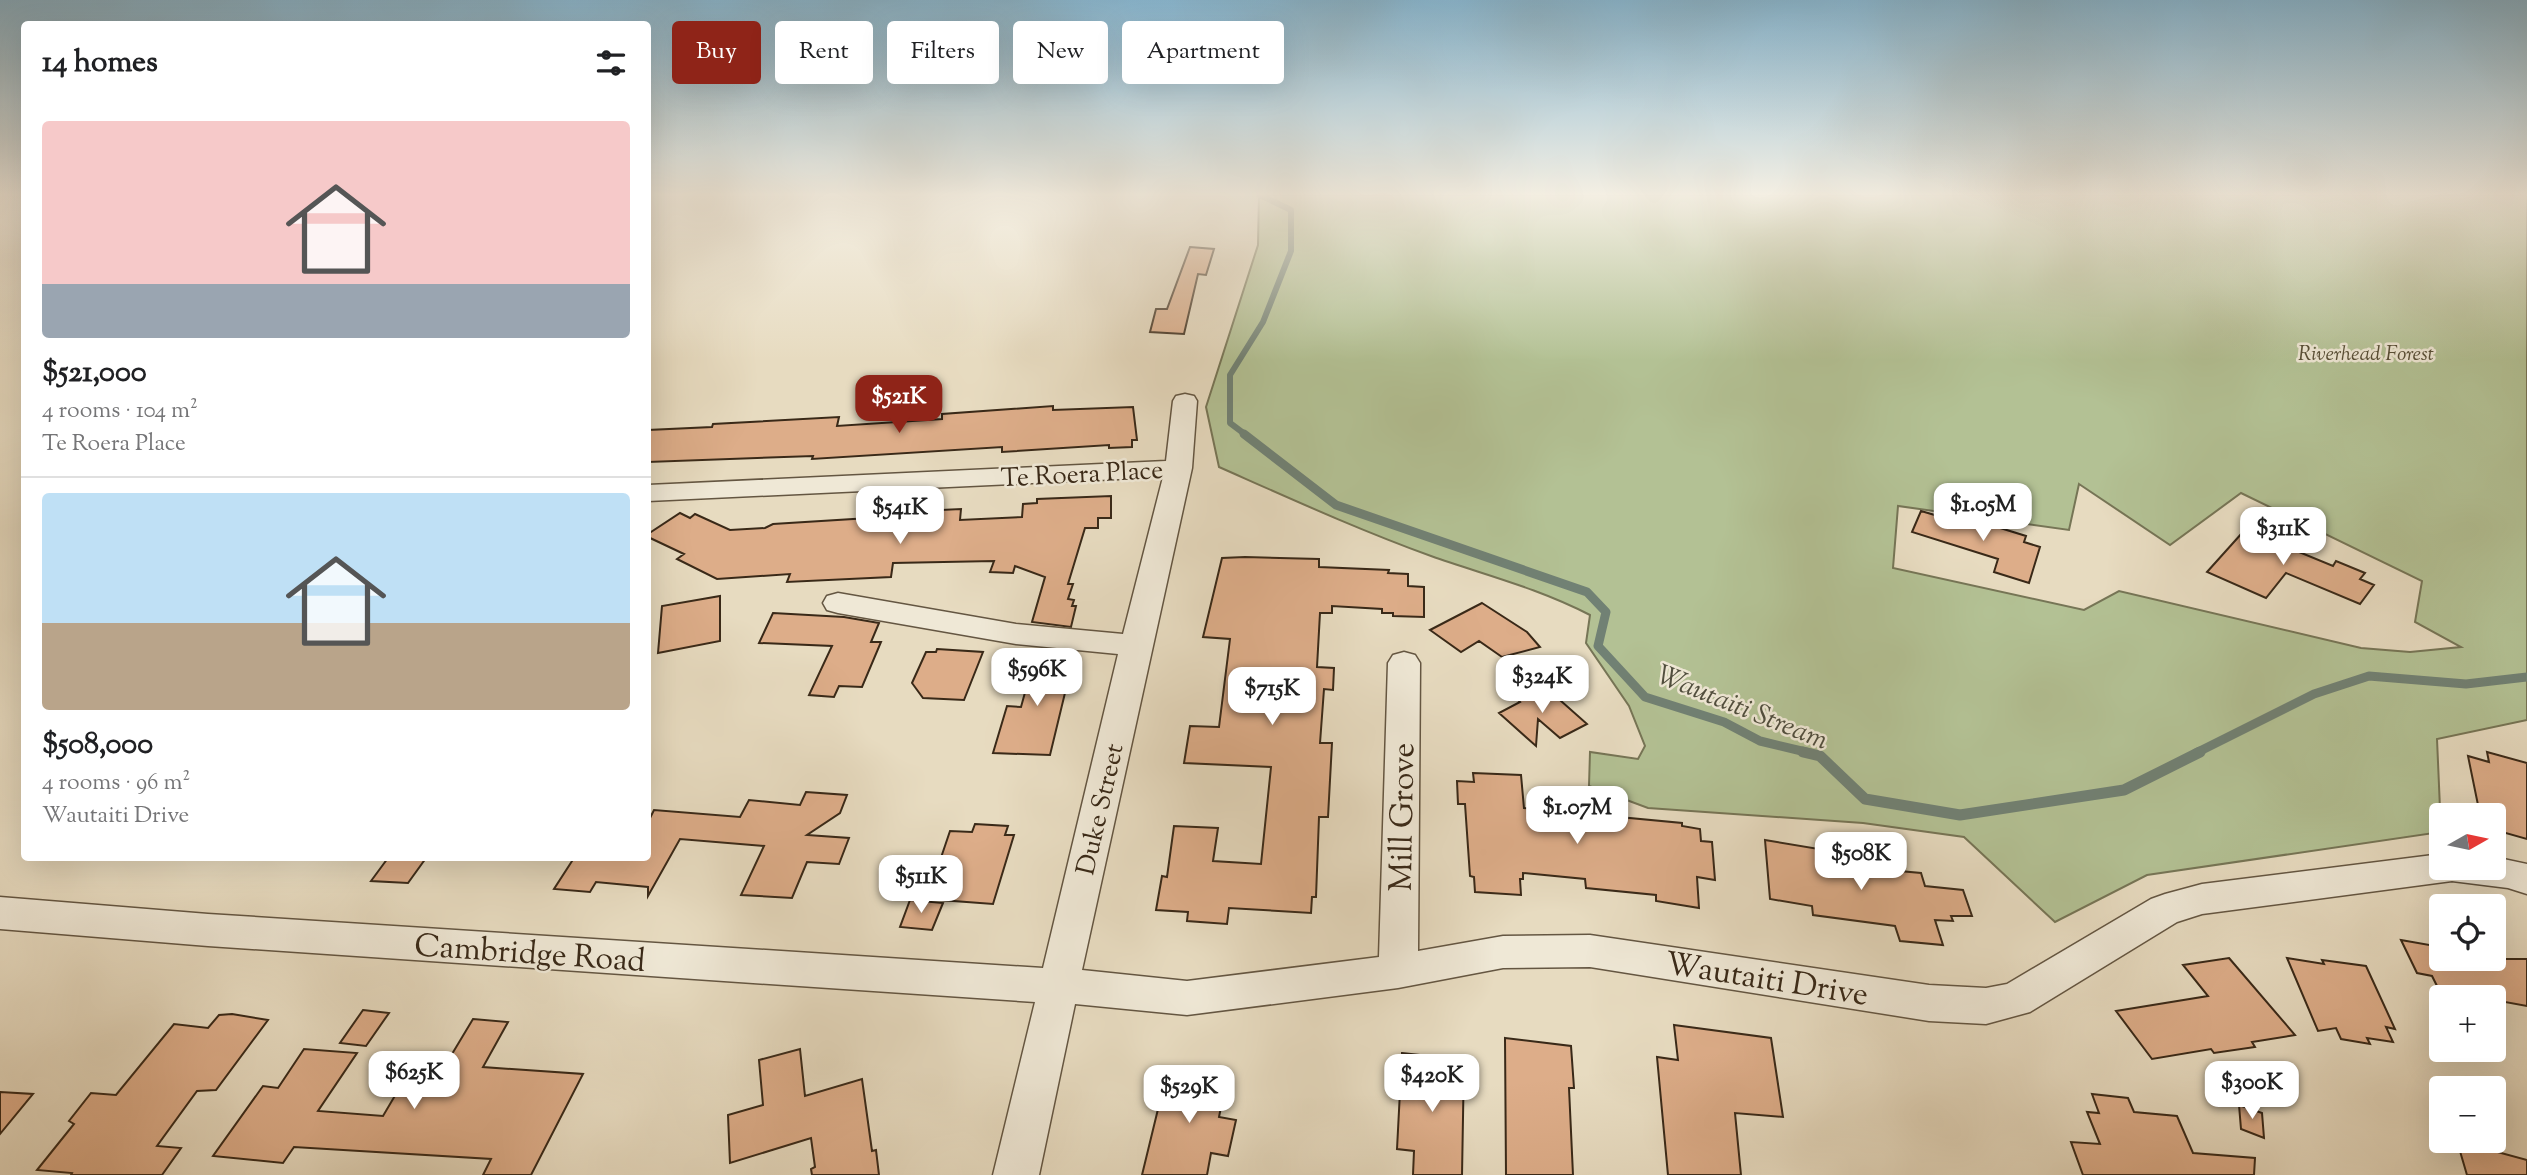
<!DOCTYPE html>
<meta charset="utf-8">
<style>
body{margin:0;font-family:"Sorts Mill Goudy",serif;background:#f6f6f6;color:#202124;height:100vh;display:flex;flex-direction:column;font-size:26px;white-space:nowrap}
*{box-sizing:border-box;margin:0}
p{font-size:23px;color:#757577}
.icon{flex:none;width:38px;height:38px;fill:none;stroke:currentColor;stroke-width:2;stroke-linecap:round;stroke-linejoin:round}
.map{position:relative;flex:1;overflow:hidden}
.side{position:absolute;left:21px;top:21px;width:630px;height:840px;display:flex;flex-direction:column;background:#fff;border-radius:7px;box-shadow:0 7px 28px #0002}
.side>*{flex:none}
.guide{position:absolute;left:672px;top:21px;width:665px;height:63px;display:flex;gap:14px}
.needle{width:46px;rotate:81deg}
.controls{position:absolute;left:2429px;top:803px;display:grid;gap:14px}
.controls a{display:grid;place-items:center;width:77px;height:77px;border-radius:7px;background:#fff;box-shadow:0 7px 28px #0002;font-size:35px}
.price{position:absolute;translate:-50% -60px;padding:0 16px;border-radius:14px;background:#fff;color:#222;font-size:23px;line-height:46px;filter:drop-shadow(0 2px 4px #0008)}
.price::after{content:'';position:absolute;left:50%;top:42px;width:21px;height:16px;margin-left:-10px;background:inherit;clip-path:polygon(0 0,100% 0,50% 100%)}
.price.active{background:#8f2418;color:#fff}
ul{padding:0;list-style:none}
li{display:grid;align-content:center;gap:14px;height:371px;padding:0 21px}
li+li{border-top:2px solid #e0e0e0}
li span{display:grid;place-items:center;height:217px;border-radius:7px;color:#555}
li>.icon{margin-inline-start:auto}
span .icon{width:126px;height:126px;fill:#fffc;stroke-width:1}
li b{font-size:30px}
h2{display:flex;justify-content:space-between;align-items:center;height:84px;padding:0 21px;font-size:30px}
.chip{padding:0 24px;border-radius:7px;background:#fff;box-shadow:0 7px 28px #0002;font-size:24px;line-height:63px}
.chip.active{background:#8f2418;color:#fff}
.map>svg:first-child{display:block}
.green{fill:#b3c194;stroke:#767556;stroke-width:2;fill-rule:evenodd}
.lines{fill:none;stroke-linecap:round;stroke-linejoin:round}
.stream-far2{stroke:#718174;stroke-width:6}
.stream-far1{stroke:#718174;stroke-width:9}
.stream{stroke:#718174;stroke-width:11}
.building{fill:#ddad89;stroke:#392918;stroke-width:2}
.minor-casing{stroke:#645642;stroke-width:3}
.minor{fill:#efe8d6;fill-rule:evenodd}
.labels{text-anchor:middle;stroke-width:5;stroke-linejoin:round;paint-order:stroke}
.far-park-label{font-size:21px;font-style:italic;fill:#584f37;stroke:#efe8d6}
.street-label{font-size:26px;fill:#392918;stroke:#efe8d6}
.water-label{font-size:28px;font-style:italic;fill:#504e3e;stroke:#efe8d6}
.near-street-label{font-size:32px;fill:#392918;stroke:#efe8d6}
</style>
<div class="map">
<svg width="2527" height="1175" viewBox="0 0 2527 1175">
<rect width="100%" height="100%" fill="#e7dbc0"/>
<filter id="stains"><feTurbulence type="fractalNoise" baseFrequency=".00286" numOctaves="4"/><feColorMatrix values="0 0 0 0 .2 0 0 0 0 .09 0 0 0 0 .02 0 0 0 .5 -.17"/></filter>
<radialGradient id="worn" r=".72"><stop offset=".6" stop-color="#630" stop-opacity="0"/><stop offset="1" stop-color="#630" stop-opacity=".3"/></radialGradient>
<path class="green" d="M1259 195H2527V720L2437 739 2441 832 2147 875 2055 922 1964 837 1863 823 1648 808 1589 786 1590 752 1638 759 1645 746 1629 706 1586 643 1590 615C1538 588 1485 575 1431 556 1359 530 1289 498 1219 467L1206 407 1258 245ZM2079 484 2170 545 2241 493 2422 581 2415 622 2461 647 2410 652 2361 648 2119 591 2084 610 1893 568 1898 506 2069 530Z"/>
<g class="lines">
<path class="stream-far2" d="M1246 435 1230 423V375L1263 322 1291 251V210L1260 195"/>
<path class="stream-far1" d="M1244 434 1336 505 1587 592 1606 612 1598 646 1645 697 1724 722 1760 741 1810 753
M2196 753 2314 694 2369 676 2466 684 2527 677"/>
<path class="stream" d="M1803 752 1820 756 1865 799 1960 815 2124 790 2200 752"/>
</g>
<path class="building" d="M1190 247 1214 249 1206 275 1198 274 1184 334 1150 332 1156 309H1167Z
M1053 406V410L1133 407 1137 440H1132V447L1109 448V445L1002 452V447L812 459 813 456 648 462V430L712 427 713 424 839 417 837 426 942 419V414Z
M1111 496V518H1098V528H1085L1068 584H1073L1068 599 1074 600 1072 606H1076L1071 627 1032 622 1045 577 1015 566 1013 573 990 572 994 561 893 563 891 577 787 582 790 574 717 579 677 559 684 554 648 537V534L680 513 690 518 695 514 730 530 765 528 773 524 869 518 870 516 899 512 961 509 960 520 1022 517 1023 504 1037 503V499Z
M1921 511 1952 520 1955 514 2026 536 2024 542 2040 547 2029 583 1994 572 1998 559 1912 532Z
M2251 523 2288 538 2282 545 2333 566 2336 561 2365 573 2360 579 2374 585 2360 604 2286 573 2266 598 2207 572Z
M1245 557 1319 559V567L1389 570 1388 573 1408 574V586L1424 587V617L1393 616V613H1382V609L1332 606V613H1320L1317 667 1334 668 1333 690 1324 689 1320 743H1332L1328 817H1319L1316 897H1312L1311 913 1229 908 1227 924 1187 921 1188 912 1156 910 1162 876 1167 877 1174 826 1218 828 1213 861 1261 864 1271 767 1184 763 1190 726 1219 727 1230 639 1203 637 1222 558Z
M720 596V641L658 653 662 606Z
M1482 603 1527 632 1540 647 1502 657 1479 641 1461 652 1430 630Z
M773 613 844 617 879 623 871 642H881L862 687 839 686 834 697 809 695 832 646 759 643Z
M937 649 983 652 964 700 923 698 912 683 926 652H936Z
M1037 649 1065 651 1062 663 1072 664 1050 755 993 753 1007 706 1021 707Z
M1543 685 1587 724 1560 738 1538 719 1536 746 1499 713 1520 702 1516 698Z
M2487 752 2527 763V839L2495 830 2490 808 2478 805 2468 756 2489 762Z
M1473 773 1521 775 1524 808 1682 823V826L1700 829 1701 841 1712 842 1715 880 1697 877 1699 908 1656 901V895L1586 888 1585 879 1523 873V879H1520L1521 895 1475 892 1474 877 1470 876 1465 804H1458L1457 781 1474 782Z
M806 792 847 795 840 813 807 835 849 838 839 864 807 862 792 898 741 895 764 846 680 839 648 896V887L596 882 590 892 554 889 574 858H648V822L654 810 740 817 749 800 800 805Z
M975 824 1008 826 1005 835H1014L993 904 927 899 950 831 972 832Z
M1765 840 1843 853 1844 866 1921 873 1925 886 1963 890 1972 916H1951L1953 921 1935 920 1943 945 1900 941 1895 926 1813 915 1812 906 1770 899Z
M388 858H426L408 883 371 881Z
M910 900 943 903 932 930 900 927Z
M2401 940 2441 947V959H2527V1006L2494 1000V998H2443L2432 976 2417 973Z
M2229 958 2295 1035 2252 1042 2255 1047 2214 1053 2211 1049 2152 1059 2116 1011 2208 996 2183 965Z
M2287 958 2324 964 2322 960 2366 966 2395 1029 2386 1027 2393 1042 2367 1038 2370 1044 2341 1039 2336 1028 2318 1031Z
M363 1010 389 1013 366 1046 340 1043Z
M232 1014 268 1020 216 1090 197 1091 157 1146 181 1148 162 1175H71L72 1173 37 1170 74 1124 69 1121 91 1093 116 1095 174 1024 208 1028 219 1015Z
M473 1019 508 1022 483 1067 583 1074 531 1175H483L491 1159 294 1147 283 1163 213 1156 263 1086 278 1088 304 1049 357 1053 318 1111 383 1116 403 1082 434 1084Z
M1674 1025 1771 1038 1783 1117 1735 1113 1741 1175H1668L1657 1057 1678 1060Z
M1505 1038 1571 1046 1574 1088H1569L1573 1175H1506Z
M800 1049 805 1096 862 1079 872 1151 876 1150 879 1175H812L811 1169 815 1167 811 1138 730 1163 728 1115 763 1105 759 1060Z
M1402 1053 1464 1060 1462 1175H1413L1414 1151 1397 1149Z
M1168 1068 1227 1077 1219 1117 1236 1120 1228 1156 1211 1153 1207 1175H1142Z
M0 1092 33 1094 0 1134Z
M2092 1094 2128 1098 2134 1112 2177 1116 2193 1153 2255 1158 2254 1175H2083L2071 1142 2100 1144 2087 1112 2099 1113Z
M2239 1105 2262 1113 2264 1138 2241 1129Z
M2457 1141 2527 1160V1175H2467Z"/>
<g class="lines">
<defs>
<path id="minor" d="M1185 394 1194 396 1197 401 1192 468 1082 970 1187 981 1379 957 1388 663 1393 655 1404 652 1415 655 1420 663 1418 951 1503 936 1590 935 1929 985 1986 988 2007 984 2151 899 2165 894 2202 884 2441 854V868H2494V857L2527 864V894L2508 888 2452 881 2202 914 2177 922 2030 1012 1986 1024 1929 1021 1590 967 1503 968 1398 988 1187 1015 1075 1004 1039 1175H993L1035 1002 208 946 0 929V897L208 914 1043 968 1118 654 1016 644 838 613 827 610 823 603 827 596 838 593 1016 624 1123 634 1163 477 648 501V485L1166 461 1173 401 1176 396Z"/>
</defs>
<use href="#minor" class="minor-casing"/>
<use href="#minor" class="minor"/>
</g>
<linearGradient id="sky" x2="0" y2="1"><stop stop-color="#87b7d2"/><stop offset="0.54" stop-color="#f4efe3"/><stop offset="1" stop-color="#f4efe3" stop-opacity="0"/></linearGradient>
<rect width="2527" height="360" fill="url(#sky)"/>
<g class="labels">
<g class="far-park-label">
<text x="2366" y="360">Riverhead Forest</text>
</g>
<g class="street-label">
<text transform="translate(1082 473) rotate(-3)" y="9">Te Roera Place</text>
<text transform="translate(1099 809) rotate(-77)" y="9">Duke Street</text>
</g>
<g class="water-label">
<text transform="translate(1743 706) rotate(22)" y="10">Wautaiti Stream</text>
</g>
<g class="near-street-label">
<text transform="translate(1401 817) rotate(-89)" y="11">Mill Grove</text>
<text transform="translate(530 952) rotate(4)" y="11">Cambridge Road</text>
<text transform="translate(1767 978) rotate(9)" y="11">Wautaiti Drive</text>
</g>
</g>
<rect width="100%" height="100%" filter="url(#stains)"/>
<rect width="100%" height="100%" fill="url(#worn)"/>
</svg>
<div class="controls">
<a><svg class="needle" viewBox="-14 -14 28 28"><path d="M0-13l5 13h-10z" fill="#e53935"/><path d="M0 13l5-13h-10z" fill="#757577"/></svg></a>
<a><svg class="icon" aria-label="locate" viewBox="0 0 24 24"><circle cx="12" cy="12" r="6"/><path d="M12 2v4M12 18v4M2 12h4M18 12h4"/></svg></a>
<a>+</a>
<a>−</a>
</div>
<b class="price active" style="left:899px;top:435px">$521K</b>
<b class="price" style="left:1983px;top:543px">$1.05M</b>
<b class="price" style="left:900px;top:546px">$541K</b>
<b class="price" style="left:2283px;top:567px">$311K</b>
<b class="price" style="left:1037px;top:708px">$596K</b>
<b class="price" style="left:1542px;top:715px">$324K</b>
<b class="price" style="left:1272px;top:727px">$715K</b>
<b class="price" style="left:1577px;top:846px">$1.07M</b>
<b class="price" style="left:1861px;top:892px">$508K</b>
<b class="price" style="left:921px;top:915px">$511K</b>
<b class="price" style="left:414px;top:1111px">$625K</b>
<b class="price" style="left:1432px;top:1114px">$420K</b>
<b class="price" style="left:2252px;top:1121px">$300K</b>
<b class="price" style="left:1189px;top:1125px">$529K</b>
<div class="guide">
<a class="chip active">Buy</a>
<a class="chip">Rent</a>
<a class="chip">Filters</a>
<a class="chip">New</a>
<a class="chip">Apartment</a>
</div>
<section class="side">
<h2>14 homes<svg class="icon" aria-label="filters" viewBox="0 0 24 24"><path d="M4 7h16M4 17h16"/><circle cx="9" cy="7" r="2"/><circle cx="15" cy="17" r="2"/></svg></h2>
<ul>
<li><span style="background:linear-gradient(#f6c9c9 75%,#9aa5b1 0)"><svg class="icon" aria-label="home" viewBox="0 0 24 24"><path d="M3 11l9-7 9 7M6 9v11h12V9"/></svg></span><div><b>$521,000</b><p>4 rooms · 104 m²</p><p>Te Roera Place</p></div></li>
<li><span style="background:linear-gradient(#bfe0f5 60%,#b9a48a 0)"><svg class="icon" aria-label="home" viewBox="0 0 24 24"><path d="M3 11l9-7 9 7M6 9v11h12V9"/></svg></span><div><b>$508,000</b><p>4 rooms · 96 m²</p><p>Wautaiti Drive</p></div></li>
</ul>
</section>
</div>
